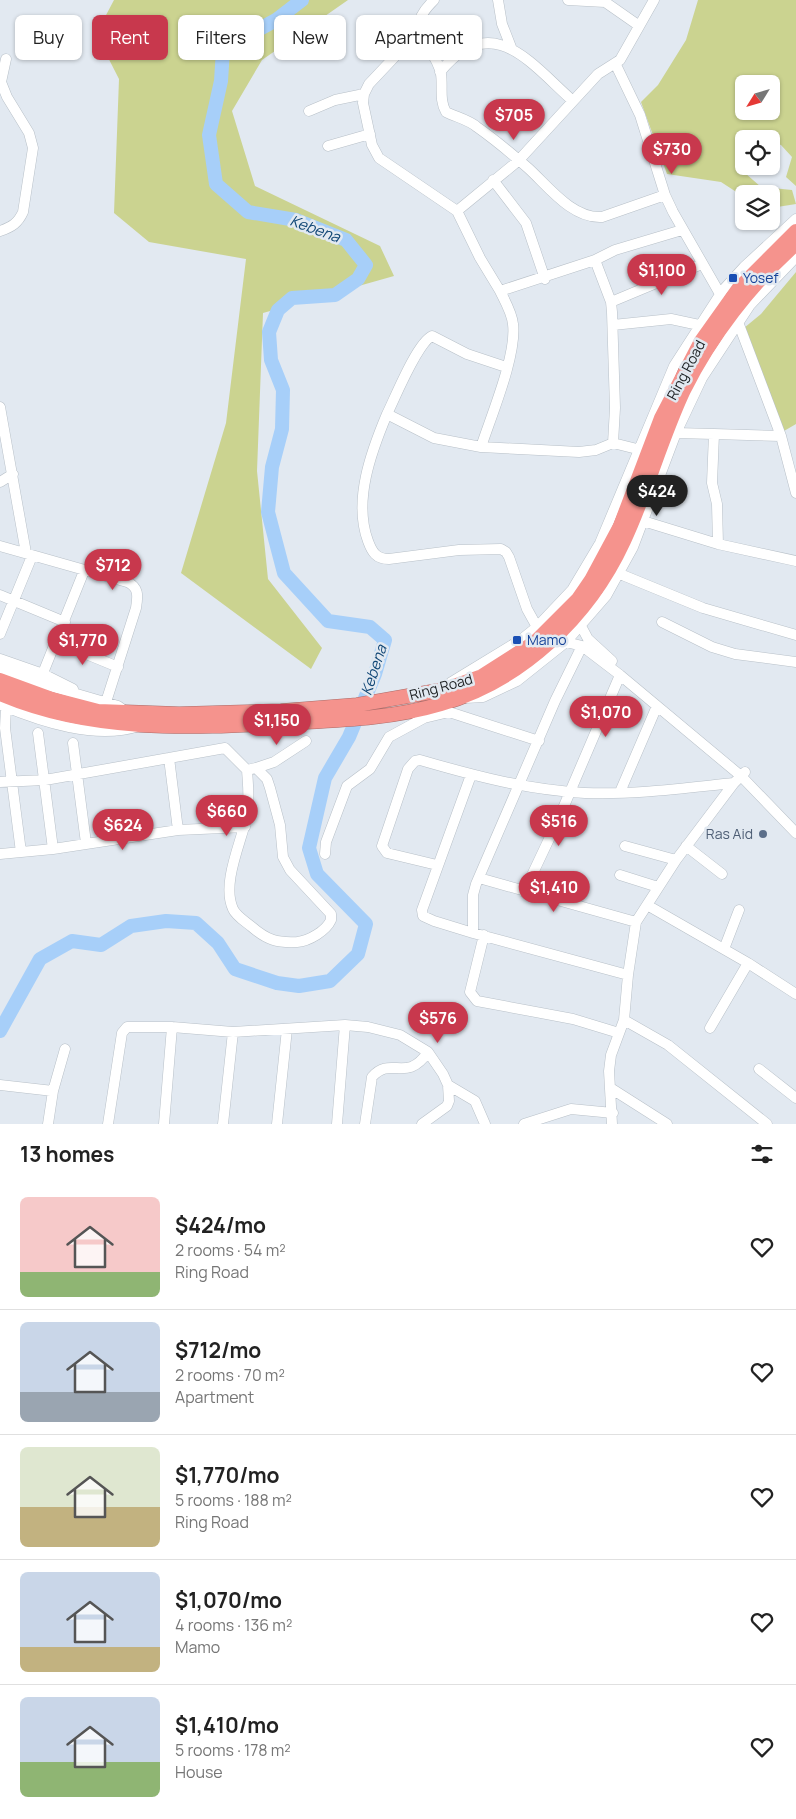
<!DOCTYPE html>
<meta charset="utf-8">
<style>
body{margin:0;font-family:Manrope,sans-serif;background:#f2f2f2;color:#222;height:100vh;display:flex;flex-direction:column;font-size:19px;white-space:nowrap}
*{box-sizing:border-box;margin:0}
p{font-size:16px;color:#767676}
.icon{flex:none;width:28px;height:28px;fill:none;stroke:currentColor;stroke-width:2;stroke-linecap:round;stroke-linejoin:round}
.map{position:relative;height:1124px;overflow:hidden}
.details{display:flex;flex-direction:column;background:#fff;flex:1}
.details>*{flex:none}
.top-card{position:absolute;left:15px;top:15px;width:500px;height:45px;display:flex;gap:10px}
.needle{width:32px;rotate:233deg}
.controls{position:absolute;left:735px;top:75px;display:grid;gap:10px}
.controls a{display:grid;place-items:center;width:45px;height:45px;border-radius:8px;background:#fff;box-shadow:0 1px 4px #0004;font-size:25px}
.price{position:absolute;translate:-50% -42px;padding:0 11px;border-radius:18px;background:#c8384d;color:#fff;font-size:16px;line-height:32px;filter:drop-shadow(0 1px 2px #0008)}
.price::after{content:'';position:absolute;left:50%;top:30px;width:15px;height:11px;margin-left:-8px;background:inherit;clip-path:polygon(0 0,100% 0,50% 100%)}
.price.on{background:#222;color:#fff}
ul{padding:0;list-style:none}
li{display:flex;align-items:center;gap:15px;height:125px;padding:0 20px}
li+li{border-top:1px solid #e0e0e0}
li span{display:grid;place-items:center;flex:none;width:140px;height:100px;border-radius:8px;color:#555}
li>.icon{margin-inline-start:auto}
span .icon{width:60px;height:60px;fill:#fffc;stroke-width:1}
li b{font-size:21px}
h2{display:flex;justify-content:space-between;align-items:center;height:60px;padding:0 20px;font-size:21px}
.tag{padding:0 18px;border-radius:8px;background:#fff;box-shadow:0 1px 4px #0004;font-size:18px;line-height:45px}
.tag.on{background:#c8384d;color:#fff}
.map>svg:first-child{display:block}
.green{fill:#cbd390;fill-rule:evenodd}
.lines{fill:none;stroke-linecap:round;stroke-linejoin:round}
.river{stroke:#a7cff9;stroke-width:14}
.minor-casing{stroke:#b8c0c8;stroke-width:11}
.highway-casing{stroke:#ab6c69;stroke-width:15}
.minor{stroke:#fff;stroke-width:10}
.highway{stroke:#f5938d;stroke-width:14}
.transit-dot{fill:#1a4fb4;stroke:#e2e9f1;stroke-width:2}
.service-dot{fill:#5c6f8a;stroke:#e2e9f1;stroke-width:2}
.labels{text-anchor:middle;stroke-width:5;stroke-linejoin:round;paint-order:stroke}
.transit-label{font-size:14px;fill:#164399;stroke:#e2e9f1;text-anchor:start}
.street-label{font-size:14px;fill:#212427;stroke:#e2e9f1}
.service-label{font-size:14px;fill:#4e5e75;stroke:#e2e9f1;text-anchor:end}
.water-label{font-size:15px;font-style:italic;fill:#114776;stroke:#e2e9f1}
</style>
<div class="map">
<svg width="796" height="1124" viewBox="0 0 796 1124">
<rect width="100%" height="100%" fill="#e2e9f1"/>
<path class="green" d="M114 0H348L262 60 232 111 255 186 380 246 394 276 263 313 257 471 268 579 322 648 311 669 181 573 226 423 246 259 149 242 114 213 119 79 96 34Z
M698 0H796V186L786 177 792 157 781 145 771 142V139H744L745 173 761 187 792 190 796 204 771 208V194H744V197L721 182 667 174 641 102 658 85 686 40ZM744 84H771V111H744Z
M796 272V424L784 431 744 328 761 314Z"/>
<g class="lines">
<path class="river" d="M0 1031 40 959 72 941 101 945 131 926 166 921 196 923 218 943 235 969 277 983 299 986 330 981 358 954 366 924 317 874 309 848 325 778 349 737 375 674 385 640 370 627 328 621 284 573 268 512 272 467 282 429 283 390 271 360 269 332 278 310 292 298 335 295 358 279 366 265 346 240 296 220 248 212 216 184 209 135 221 81 223 50 233 33 254 32 276 20 302 0"/>
<defs>
<path id="minor" d="M434 0C399 34 434 41 441 74 443 87 439 100 446 112 456 117 469 120 477 127 494 139 512 154 528 168 548 186 572 219 602 217L665 195
M498 0 502 24 511 47
M568 0 605 2 638 25
M419 31 369 84 364 94 363 103 372 145 379 158 457 211
M615 63 640 115 665 195 673 212 720 294
M440 72C492 8 532 65 573 101
M309 111 335 100 364 94
M328 146 370 134
M493 180 526 223 545 279
M0 231C12 227 18 223 23 212L33 148 29 133 7 97 1 82 6 59
M595 260 615 250 682 230
M611 302 702 264
M738 322 781 436 796 493
M613 325 671 319 699 325
M0 407 26 553
M387 414C395 398 417 343 432 336L467 354 506 367
M676 433 714 434 712 483 717 504 718 544
M714 434 781 436
M481 447C491 416 517 355 513 324 512 313 505 301 500 291
M637 449 613 443 615 408 612 312 611 302 595 260 500 291 480 258 457 211 518 161 598 74 620 60 654 0
M0 482 13 474
M643 521 718 544 796 561
M0 546 127 582C139 587 138 596 136 608L106 702
M620 574 703 608 796 635
M0 595 65 622
M662 622 712 647 735 654 796 662
M581 626 588 639 612 661
M537 627 527 609 509 557 506 552 501 549 459 550 389 559C376 559 372 552 368 541 353 501 371 452 387 414L434 438 481 447 579 452 596 450 613 443
M0 634 32 556
M57 642 118 667
M566 642 582 646 620 675 741 776 796 833
M0 659 43 674 73 689
M0 668 39 683 118 706 125 711
M39 683 84 571
M450 683 522 639 537 627 572 590 600 543 674 366 723 290 744 267 796 219
M465 698 483 697 517 681 566 642 606 596 633 547 676 433 702 378 750 305 796 257
M1 705C42 722 96 740 139 726
M6 707 5 728 21 852
M38 733 53 849
M73 743 86 843
M169 758 225 748 247 770 256 768 267 779 270 788 280 825 283 857 290 870 331 914V920C326 931 309 941 297 942 277 943 267 940 252 927 246 922 236 916 233 909 221 883 242 841 247 815 250 801 248 785 247 770
M256 768 274 762 306 741
M471 775 422 910 423 916 434 921 473 933 628 975
M0 782 45 780 169 758 178 830
M620 792 657 706
M625 846 676 860
M686 846 722 874
M0 854 53 849 178 830 245 827
M325 854 326 842 347 786 370 769 389 737 424 718 449 712 539 741
M437 865 387 853 382 846 408 769 415 761 420 760C475 776 528 790 585 793 634 795 685 788 734 783
M620 875 658 887
M479 878 636 922
M524 892 558 820 620 675
M647 905 748 963 796 994
M473 933V895L476 884 555 701 582 646
M484 935 470 992 477 1001 573 1019 619 1033
M724 949 739 910
M624 1020 668 1045 767 1124
M710 1028 748 963
M759 1069 796 1098
M0 1085 53 1091
M612 1089 667 1124
M48 1124 53 1091 65 1049
M108 1124 122 1033 127 1027H172L233 1032 345 1025 368 1027 400 1035 428 1052 443 1074 448 1085 475 1101 485 1124
M164 1124 172 1027
M223 1124 233 1032
M277 1124 287 1029
M337 1124 345 1025
M365 1124 372 1077C391 1055 406 1084 428 1052
M422 1124 447 1106 449 1101 448 1085
M524 1124 571 1109 613 1113
M612 1124 609 1071 611 1055 624 1020 628 975 636 922 676 860 734 783 745 772"/>
<path id="highway" d="M0 680 52 699 98 711 179 714 281 711 357 705 442 690 482 676 535 642 578 599 591 580 620 526 661 418 701 341 738 289 796 231
M0 694C91 733 188 728 285 723 337 720 391 719 441 704 522 681 589 617 624 541 647 492 661 439 684 390 711 336 751 284 796 244"/>
</defs>
<use href="#minor" class="minor-casing"/>
<use href="#highway" class="highway-casing"/>
<use href="#minor" class="minor"/>
<use href="#highway" class="highway"/>
</g>
<g class="transit-dot">
<rect x="728" y="273" width="10" height="10" rx="2.5"/>
<rect x="512" y="635" width="10" height="10" rx="2.5"/>
</g>
<circle class="service-dot" cx="763" cy="834" r="5"/>
<g class="labels">
<g class="transit-label">
<text x="743" y="283">Yosef</text>
<text x="527" y="645">Mamo</text>
</g>
<g class="street-label">
<text transform="translate(686 370) rotate(-62)" y="5">Ring Road</text>
<text transform="translate(441 687) rotate(-15)" y="5">Ring Road</text>
</g>
<g class="service-label">
<text x="753" y="839">Ras Aid</text>
</g>
<g class="water-label">
<text transform="translate(315 229) rotate(20)" y="5">Kebena</text>
<text transform="translate(374 670) rotate(-72)" y="5">Kebena</text>
</g>
</g>
</svg>
<div class="controls">
<a><svg class="needle" viewBox="-14 -14 28 28"><path d="M0-13l5 13h-10z" fill="#e53935"/><path d="M0 13l5-13h-10z" fill="#767676"/></svg></a>
<a><svg class="icon" aria-label="locate" viewBox="0 0 24 24"><circle cx="12" cy="12" r="6"/><path d="M12 2v4M12 18v4M2 12h4M18 12h4"/></svg></a>
<a><svg class="icon" aria-label="layers" viewBox="0 0 24 24"><path d="M12 4l9 5-9 5-9-5zM3 14l9 5 9-5"/></svg></a>
</div>
<b class="price" style="left:514px;top:141px">$705</b>
<b class="price" style="left:672px;top:175px">$730</b>
<b class="price" style="left:662px;top:296px">$1,100</b>
<b class="price on" style="left:657px;top:517px">$424</b>
<b class="price" style="left:113px;top:591px">$712</b>
<b class="price" style="left:83px;top:666px">$1,770</b>
<b class="price" style="left:606px;top:738px">$1,070</b>
<b class="price" style="left:277px;top:746px">$1,150</b>
<b class="price" style="left:227px;top:837px">$660</b>
<b class="price" style="left:559px;top:847px">$516</b>
<b class="price" style="left:123px;top:851px">$624</b>
<b class="price" style="left:554px;top:913px">$1,410</b>
<b class="price" style="left:438px;top:1044px">$576</b>
<div class="top-card">
<a class="tag">Buy</a>
<a class="tag on">Rent</a>
<a class="tag">Filters</a>
<a class="tag">New</a>
<a class="tag">Apartment</a>
</div>
</div>
<section class="details">
<h2>13 homes<svg class="icon" aria-label="filters" viewBox="0 0 24 24"><path d="M4 7h16M4 17h16"/><circle cx="9" cy="7" r="2"/><circle cx="15" cy="17" r="2"/></svg></h2>
<ul>
<li><span style="background:linear-gradient(#f6c9c9 75%,#8fb573 0)"><svg class="icon" aria-label="home" viewBox="0 0 24 24"><path d="M3 11l9-7 9 7M6 9v11h12V9"/></svg></span><div><b>$424/mo</b><p>2 rooms · 54 m²</p><p>Ring Road</p></div><svg class="icon" aria-label="heart" viewBox="0 0 24 24"><path d="M12 20l-8-8c-3-5 5-10 8-4 3-6 11-1 8 4z"/></svg></li>
<li><span style="background:linear-gradient(#c9d6e8 70%,#9aa5b1 0)"><svg class="icon" aria-label="home" viewBox="0 0 24 24"><path d="M3 11l9-7 9 7M6 9v11h12V9"/></svg></span><div><b>$712/mo</b><p>2 rooms · 70 m²</p><p>Apartment</p></div><svg class="icon" aria-label="heart" viewBox="0 0 24 24"><path d="M12 20l-8-8c-3-5 5-10 8-4 3-6 11-1 8 4z"/></svg></li>
<li><span style="background:linear-gradient(#dfe7d0 60%,#c2b280 0)"><svg class="icon" aria-label="home" viewBox="0 0 24 24"><path d="M3 11l9-7 9 7M6 9v11h12V9"/></svg></span><div><b>$1,770/mo</b><p>5 rooms · 188 m²</p><p>Ring Road</p></div><svg class="icon" aria-label="heart" viewBox="0 0 24 24"><path d="M12 20l-8-8c-3-5 5-10 8-4 3-6 11-1 8 4z"/></svg></li>
<li><span style="background:linear-gradient(#c9d6e8 75%,#c2b280 0)"><svg class="icon" aria-label="home" viewBox="0 0 24 24"><path d="M3 11l9-7 9 7M6 9v11h12V9"/></svg></span><div><b>$1,070/mo</b><p>4 rooms · 136 m²</p><p>Mamo</p></div><svg class="icon" aria-label="heart" viewBox="0 0 24 24"><path d="M12 20l-8-8c-3-5 5-10 8-4 3-6 11-1 8 4z"/></svg></li>
<li><span style="background:linear-gradient(#c9d6e8 65%,#8fb573 0)"><svg class="icon" aria-label="home" viewBox="0 0 24 24"><path d="M3 11l9-7 9 7M6 9v11h12V9"/></svg></span><div><b>$1,410/mo</b><p>5 rooms · 178 m²</p><p>House</p></div><svg class="icon" aria-label="heart" viewBox="0 0 24 24"><path d="M12 20l-8-8c-3-5 5-10 8-4 3-6 11-1 8 4z"/></svg></li>
</ul>
</section>
